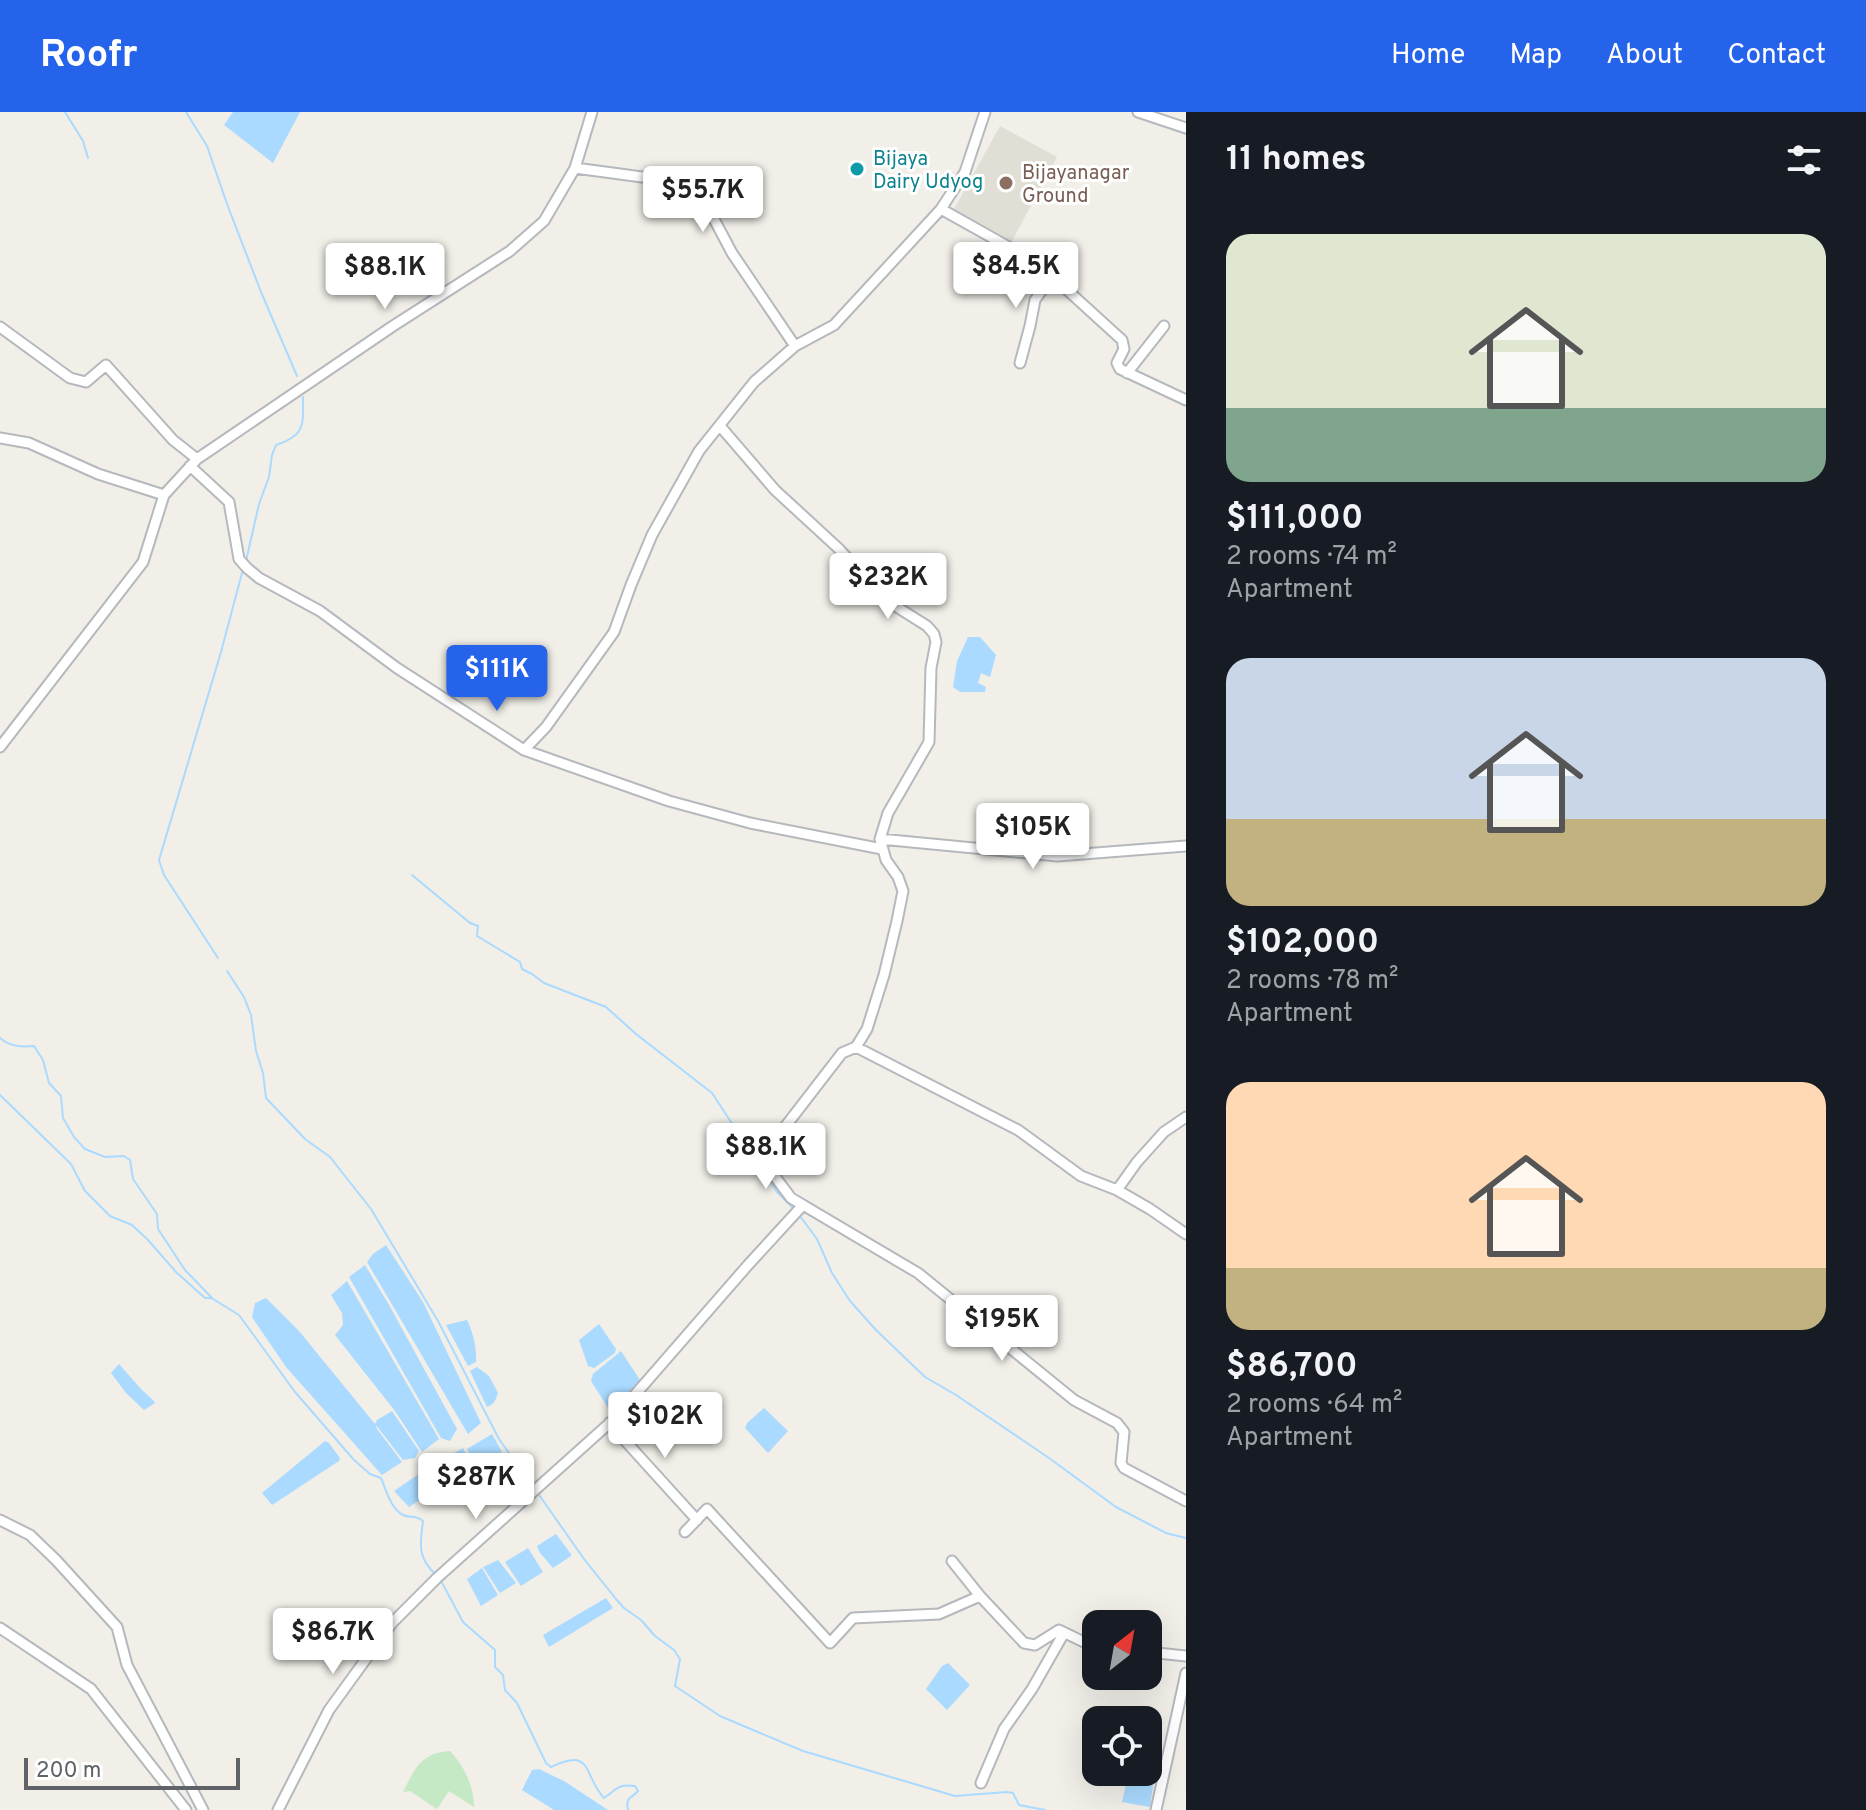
<!DOCTYPE html>
<meta charset="utf-8">
<style>
body{margin:0;font-family:Overpass,sans-serif;background:#242831;color:#f1f3f6;height:100vh;display:flex;flex-direction:column;font-size:30px;white-space:nowrap}
*{box-sizing:border-box;margin:0}
p{font-size:26px;color:#9ea1a6}
.icon{flex:none;width:44px;height:44px;fill:none;stroke:currentColor;stroke-width:2;stroke-linecap:round;stroke-linejoin:round}
.map{position:relative;flex:1;overflow:hidden}
.drawer{display:flex;flex-direction:column;background:#171b24;width:680px}
.drawer>*{flex:none}
.needle{width:52px;rotate:31deg}
.fabs{position:absolute;left:1082px;top:1498px;display:grid;gap:16px}
.fabs a{display:grid;place-items:center;width:80px;height:80px;border-radius:16px;background:#171b24;box-shadow:0 8px 32px #0002;font-size:40px}
.scale{position:absolute;left:24px;bottom:20px;width:216px;box-sizing:border-box;padding-left:8px;border:4px solid #5f6368;border-top:0;font-size:22px;line-height:28px;white-space:nowrap;color:#5f6368;-webkit-text-stroke:6px #fff;paint-order:stroke}
.price{position:absolute;translate:-50% -68px;padding:0 18px;border-radius:8px;background:#fff;color:#222;font-size:26px;line-height:52px;filter:drop-shadow(0 2px 4px #0008)}
.price::after{content:'';position:absolute;left:50%;top:48px;width:24px;height:18px;margin-left:-12px;background:inherit;clip-path:polygon(0 0,100% 0,50% 100%)}
.price.current{background:#2563eb;color:#fff}
ul{padding:0;list-style:none}
li{display:grid;align-content:center;gap:16px;height:424px;padding:0 40px}
li span{display:grid;place-items:center;height:248px;border-radius:24px;color:#555}
li>.icon{margin-inline-start:auto}
span .icon{width:144px;height:144px;fill:#fffc;stroke-width:1}
li b{font-size:34px}
h2{display:flex;justify-content:space-between;align-items:center;height:96px;padding:0 40px;font-size:34px}
header{display:flex;align-items:center;gap:48px;box-sizing:border-box;height:112px;padding:0 40px;background:#2563eb;color:#fff}
header strong{font-size:38px}
nav{display:flex;gap:44px;margin-inline-start:auto;font-size:28px}
main{display:flex;flex:1;min-height:0}
.map>svg:first-child{display:block}
.education{fill:#e1ded6}
.green{fill:#c5e8c5}
.water{fill:#aadaff}
.lines{fill:none;stroke-linecap:round;stroke-linejoin:round}
.stream{stroke:#aadaff;stroke-width:2}
.minor-casing{stroke:#b5b8bc;stroke-width:13}
.minor{stroke:#fff;stroke-width:9}
.culture-dot{fill:#0f9aa8;stroke:#fff;stroke-width:3}
.education-dot{fill:#8d6e63;stroke:#fff;stroke-width:3}
.labels{text-anchor:middle;stroke-width:6;stroke-linejoin:round;paint-order:stroke}
.culture-label{font-size:20px;fill:#0d838f;stroke:#fff;text-anchor:start}
.education-label{font-size:20px;fill:#785e54;stroke:#fff;text-anchor:start}
</style>
<header>
<strong>Roofr</strong>
<nav><a>Home</a><a>Map</a><a>About</a><a>Contact</a></nav>
</header>
<main>
<div class="map">
<svg width="1186" height="1698" viewBox="0 0 1186 1698">
<rect width="100%" height="100%" fill="#f1efe8"/>
<path class="education" d="M1000 14 1057 45 1012 129 954 97Z"/>
<path class="green" d="M450 1639C464 1654 474 1674 474 1695L449 1679 437 1697 410 1679 403 1680C415 1656 421 1641 450 1639Z"/>
<path class="water" d="M233 0H300L273 51 224 13Z
M968 525H980L996 543 990 565 981 561 978 571 986 575 985 580H960L953 575 957 549Z
M386 1133 423 1190 481 1311 468 1322 367 1150 373 1142Z
M365 1153 389 1193 457 1317 450 1329 441 1326 349 1165Z
M347 1169 439 1327 422 1340 395 1299 335 1223 343 1213 342 1201 331 1183Z
M266 1186 299 1219 375 1312 377 1308 392 1299 419 1339 415 1346 403 1348 376 1313 377 1317 402 1350 382 1363 286 1255 252 1205 255 1191Z
M467 1208C473 1220 477 1237 476 1250L468 1254 446 1213Z
M599 1212 616 1237 615 1241 594 1256 588 1254 579 1228Z
M621 1239 642 1271 612 1302 591 1269 593 1262Z
M119 1252 141 1277 154 1289 155 1291 144 1298 126 1281 111 1261Z
M477 1255 489 1264 498 1281C496 1287 494 1293 487 1295L470 1259Z
M764 1296 788 1319 768 1341 745 1316 747 1311Z
M492 1322 502 1340 478 1354 475 1352 467 1337Z
M325 1329 329 1331 340 1346 339 1349 272 1393 262 1381Z
M463 1336 473 1357 436 1378 423 1359Z
M513 1357 521 1372 490 1387 485 1372Z
M419 1362 434 1379 409 1395 394 1379Z
M556 1422 571 1442V1444L553 1456 540 1441 537 1434Z
M528 1436 543 1460 521 1474 505 1450Z
M498 1448 516 1471 500 1481 483 1455Z
M482 1456 498 1483 481 1494 467 1467Z
M606 1486 613 1496 549 1535 543 1523Z
M948 1551 970 1573 947 1598 926 1577 942 1554Z
M1148 1649H1153L1156 1653 1150 1695 1122 1690 1129 1660H1148Z
M539 1657 564 1669 608 1698H554L522 1678 532 1658Z"/>
<g class="lines">
<path class="stream" d="M65 0 83 29 88 46
M186 0 207 34 227 92 261 180 297 264
M246 449 259 392 269 365 272 343 276 333C306 323 303 313 303 285
M412 763 470 811 478 814 477 824 520 850 522 857 532 862 544 871 606 895 636 922 712 981 777 1080 794 1097
M218 846 164 763 159 748 221 540 242 461
M227 859 244 885 251 903 256 939 263 961 266 986 305 1027 330 1045 371 1097 438 1209 499 1327 533 1375
M0 926C10 935 22 935 34 934L43 948 49 971 61 984 63 1006 74 1025 85 1037 105 1045 124 1044 130 1048 133 1067 157 1102 158 1117 185 1158 213 1187 239 1203 295 1280 354 1348 370 1362 381 1366C386 1378 391 1397 403 1403 412 1407 414 1402 423 1409 420 1433 417 1445 436 1463
M0 983 71 1052 85 1079 110 1104 132 1113 148 1128 176 1160 205 1186H212
M800 1104 817 1127 832 1161 850 1189 876 1218 925 1265 956 1283 1049 1346 1116 1395 1166 1421 1186 1426
M537 1380 584 1447 616 1487 624 1496 641 1508 655 1524 674 1538 680 1547 675 1574 720 1604 803 1639 955 1684 1007 1680 1013 1681 1019 1693 1045 1698
M440 1467 463 1510 495 1538V1555L503 1563 505 1578 517 1591 546 1651 551 1655C594 1635 582 1662 604 1686 618 1677 616 1672 635 1674L638 1679C632 1686 625 1685 628 1698"/>
<defs>
<path id="minor" d="M1138 0 1186 16
M575 56 657 67 687 82 714 107 732 141 795 234
M941 97 1016 139 1043 156 1122 228 1124 237 1117 251 1120 257 1186 288
M1005 175 1022 142
M0 215 70 266 86 270 106 253 173 328 197 347
M1020 251 1030 214 1035 188 1052 164
M1127 261 1164 214
M0 326 29 331 98 362 164 383
M190 354 229 390 239 447 247 456 259 466 320 499 397 556 524 638 669 689 750 711 882 737
M0 635 143 450 164 383 197 347 393 214 510 139 544 109 575 56 592 0
M524 638 546 615 614 520 631 473 652 423 699 339 754 270 795 234 834 213 941 97 965 60 985 0
M880 727 1057 744 1186 734
M856 935 1018 1018 1081 1064 1117 1078 1150 1097 1186 1122
M1117 1078 1137 1050 1164 1020 1186 1005
M803 1093 918 1161 1074 1288 1117 1311 1124 1320 1121 1351 1124 1356 1186 1389
M609 1311 697 1408
M0 1408 30 1423 56 1448 117 1515 127 1553 203 1698
M685 1420 707 1397 830 1531 853 1506 939 1502 980 1484
M952 1449 980 1484 1024 1531 1035 1533 1059 1518 1088 1532 1096 1533
M0 1516 91 1577 186 1698
M1148 1540 1186 1544
M981 1671 1004 1617 1032 1577 1064 1521
M278 1698 329 1598 392 1511 437 1466 613 1308 748 1153 803 1093 791 1086 767 1054V1045L771 1033 842 941 856 935 867 917 884 863 897 809 903 779 898 765 886 748 880 727 888 701 929 630 931 556 936 530 934 522 927 514 878 483 865 465 838 436 775 378 720 314
M1156 1698 1186 1561"/>
</defs>
<use href="#minor" class="minor-casing"/>
<use href="#minor" class="minor"/>
</g>
<circle class="culture-dot" cx="857" cy="57" r="8"/>
<circle class="education-dot" cx="1006" cy="71" r="8"/>
<g class="labels">
<g class="culture-label">
<text x="873" y="53">Bijaya<tspan x="873" dy="23">Dairy Udyog</tspan></text>
</g>
<g class="education-label">
<text x="1022" y="67">Bijayanagar<tspan x="1022" dy="23">Ground</tspan></text>
</g>
</g>
</svg>
<div class="fabs">
<a><svg class="needle" viewBox="-14 -14 28 28"><path d="M0-13l5 13h-10z" fill="#e53935"/><path d="M0 13l5-13h-10z" fill="#9ea1a6"/></svg></a>
<a><svg class="icon" aria-label="locate" viewBox="0 0 24 24"><circle cx="12" cy="12" r="6"/><path d="M12 2v4M12 18v4M2 12h4M18 12h4"/></svg></a>
</div>
<div class="scale">200 m</div>
<b class="price" style="left:703px;top:122px">$55.7K</b>
<b class="price" style="left:1016px;top:198px">$84.5K</b>
<b class="price" style="left:385px;top:199px">$88.1K</b>
<b class="price" style="left:888px;top:509px">$232K</b>
<b class="price current" style="left:497px;top:601px">$111K</b>
<b class="price" style="left:1033px;top:759px">$105K</b>
<b class="price" style="left:766px;top:1079px">$88.1K</b>
<b class="price" style="left:1002px;top:1251px">$195K</b>
<b class="price" style="left:665px;top:1348px">$102K</b>
<b class="price" style="left:476px;top:1409px">$287K</b>
<b class="price" style="left:333px;top:1564px">$86.7K</b>
</div>
<section class="drawer">
<h2>11 homes<svg class="icon" aria-label="filters" viewBox="0 0 24 24"><path d="M4 7h16M4 17h16"/><circle cx="9" cy="7" r="2"/><circle cx="15" cy="17" r="2"/></svg></h2>
<ul>
<li><span style="background:linear-gradient(#dfe7d0 70%,#7fa58c 0)"><svg class="icon" aria-label="home" viewBox="0 0 24 24"><path d="M3 11l9-7 9 7M6 9v11h12V9"/></svg></span><div><b>$111,000</b><p>2 rooms · 74 m²</p><p>Apartment</p></div></li>
<li><span style="background:linear-gradient(#c9d6e8 65%,#c2b280 0)"><svg class="icon" aria-label="home" viewBox="0 0 24 24"><path d="M3 11l9-7 9 7M6 9v11h12V9"/></svg></span><div><b>$102,000</b><p>2 rooms · 78 m²</p><p>Apartment</p></div></li>
<li><span style="background:linear-gradient(#ffd9b3 75%,#c2b280 0)"><svg class="icon" aria-label="home" viewBox="0 0 24 24"><path d="M3 11l9-7 9 7M6 9v11h12V9"/></svg></span><div><b>$86,700</b><p>2 rooms · 64 m²</p><p>Apartment</p></div></li>
</ul>
</section>
</main>
